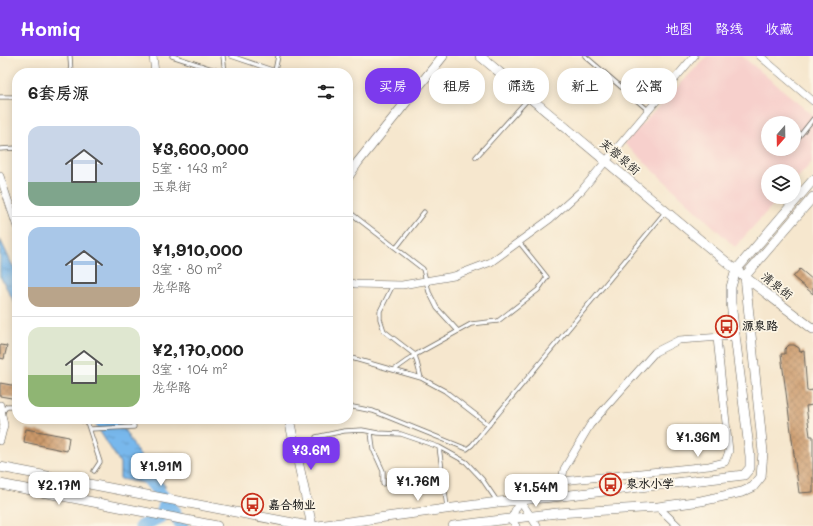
<!DOCTYPE html>
<html lang="zh">
<meta charset="utf-8">
<style>
body{margin:0;font-family:Mali,"LXGW WenKai TC",sans-serif;background:#f6f6f6;color:#222;height:100vh;display:flex;flex-direction:column;font-size:15px;white-space:nowrap}
*{box-sizing:border-box;margin:0}
p{font-size:13px;color:#767676}
.icon{flex:none;width:22px;height:22px;fill:none;stroke:currentColor;stroke-width:2;stroke-linecap:round;stroke-linejoin:round}
.map{position:relative;flex:1;overflow:hidden}
.sheet{position:absolute;left:12px;top:12px;width:341px;height:356px;display:flex;flex-direction:column;background:#fff;border-radius:16px;box-shadow:0 2px 10px #0003}
.sheet>*{flex:none}
.top-card{position:absolute;left:365px;top:12px;width:380px;height:36px;display:flex;gap:8px}
.needle{width:26px;rotate:200deg}
.fabs{position:absolute;left:761px;top:60px;display:grid;gap:8px}
.fabs a{display:grid;place-items:center;width:40px;height:40px;border-radius:50%;background:#fff;box-shadow:0 2px 10px #0003;font-size:20px}
.price{position:absolute;translate:-50% -34px;padding:0 9px;border-radius:8px;background:#fff;color:#222;font-size:13px;line-height:26px;filter:drop-shadow(0 1px 2px #0008)}
.price::after{content:'';position:absolute;left:50%;top:24px;width:12px;height:9px;margin-left:-6px;background:inherit;clip-path:polygon(0 0,100% 0,50% 100%)}
.price.on{background:#7c3aed;color:#fff}
ul{padding:0;list-style:none}
li{display:flex;align-items:center;gap:12px;height:100px;padding:0 16px}
li+li{border-top:1px solid #e0e0e0}
li span{display:grid;place-items:center;flex:none;width:112px;height:80px;border-radius:12px;color:#555}
li>.icon{margin-inline-start:auto}
span .icon{width:48px;height:48px;fill:#fffc;stroke-width:1}
li b{font-size:17px}
h2{display:flex;justify-content:space-between;align-items:center;height:48px;padding:0 16px;font-size:17px}
.chip{padding:0 14px;border-radius:16px;background:#fff;box-shadow:0 2px 10px #0003;font-size:14px;line-height:36px}
.chip.on{background:#7c3aed;color:#fff}
header{display:flex;align-items:center;gap:24px;box-sizing:border-box;height:56px;padding:0 20px;background:#7c3aed;color:#fff}
header strong{font-size:19px}
nav{display:flex;gap:22px;margin-inline-start:auto;font-size:14px}
.map>svg:first-child{display:block}
.built{fill:#f7d0cc;fill-rule:evenodd}
.water{fill:url(#water-ripples);stroke:#4a6a84}
.lines{fill:none;stroke-linecap:round;stroke-linejoin:round}
.river{stroke:#78b8ec;stroke-width:13}
.building{fill:url(#building-cross-hatch)}
.service-casing{stroke:#68635a;stroke-width:5}
.minor-casing{stroke:#68635a;stroke-width:8}
.tertiary-casing{stroke:#68635a;stroke-width:10}
.service{stroke:#fff;stroke-width:3.5}
.minor{stroke:#fff;stroke-width:7}
.tertiary{stroke:#fff;stroke-width:9}
.labels{text-anchor:middle;stroke-width:3.5;stroke-linejoin:round;paint-order:stroke}
.street-label{font-size:12px;fill:#1c1c1c;stroke:#fcf5e5}
.poi-label{font-size:12px;font-weight:bold;fill:#1c1c1c;stroke:#fcf5e5;text-anchor:start}
</style>
<header>
<strong>Homiq</strong>
<nav><a>地图</a><a>路线</a><a>收藏</a></nav>
</header>
<div class="map">
<svg width="813" height="470" viewBox="0 0 813 470">
<defs>
<pattern id="water-ripples" width="26" height="14" patternUnits="userSpaceOnUse"><rect width="26" height="14" fill="#78b8ec"/><path d="M2 4q2-2 4 0t4 0M15 11q2-2 4 0t4 0" fill="none" stroke="#6295be"/></pattern>
<pattern id="building-cross-hatch" width="8" height="8" patternUnits="userSpaceOnUse"><rect width="8" height="8" fill="#cc9a6b"/><path d="M0 0l8 8M0 8l8-8" fill="none" stroke="#a57d57"/></pattern>
</defs>
<rect width="100%" height="100%" fill="#fcf5e5"/>
<filter id="ink" filterUnits="userSpaceOnUse"><feTurbulence type="fractalNoise" baseFrequency=".025" numOctaves="2"/><feDisplacementMap in="SourceGraphic" scale="8" xChannelSelector="R" yChannelSelector="G"/><feConvolveMatrix kernelMatrix="1 2 1 2 8 2 1 2 1" color-interpolation-filters="sRGB"/></filter>
<filter id="wash" filterUnits="userSpaceOnUse"><feTurbulence type="fractalNoise" baseFrequency=".012" numOctaves="4" result="noise"/><feDisplacementMap in="SourceGraphic" scale="16" xChannelSelector="R" yChannelSelector="G"/><feGaussianBlur stdDeviation="0.9" result="paint"/><feColorMatrix in="noise" values="0 0 0 0 0 0 0 0 0 0 0 0 0 0 0 0 0 1.4 0 .05"/><feComposite in="paint" operator="in"/></filter>
<g filter="url(#wash)">
<rect width="100%" height="100%" fill="#f6e7ce"/>
<path class="built" d="M707 0H742L813 59V105L794 126V115H768V141H780L735 191 624 87ZM768 67H794V93H768Z"/>
<path class="water" d="M0 183 17 219V251L0 220Z
M92 363H118L138 397 166 431 120 423V407Z"/>
<g class="lines">
<path class="river" d="M141 415 167 445 182 470
M141 470 160 461 165 449"/>
</g>
<g id="blocks">
<path class="building" d="M800 213 813 224V238L793 221Z
M0 289 7 290 4 303 0 302Z
M789 289H794L799 292 800 296 804 295 807 335 813 334V349L806 350 810 380H813V436L799 437 781 298H785V293Z
M0 327 17 330V343L0 340Z
M26 373 69 381 67 395 24 386Z"/>
</g>
</g>
<g filter="url(#ink)">
<use href="#blocks" fill-opacity="0" stroke="#68635a" stroke-width="1"/>
<g class="lines">
<defs>
<path id="service" d="M70 0 71 17
M172 0 224 17
M223 0 225 17
M231 0 275 15 278 0
M585 0 648 54
M0 41H17
M794 87 813 63
M0 93 17 92
M786 97 789 93
M476 101 529 42
M348 155 423 213 429 236 437 252 458 275
M396 192 424 156
M393 229 380 255V263L384 275 415 299 421 322
M348 301 421 322 445 335 489 369
M394 314 415 299 471 268 498 265 538 234 547 221 519 186
M348 350 373 355 467 393 472 389 666 155
M2 357 7 350H17
M76 363 87 366 100 406 94 415
M90 373 134 371 133 363
M371 376 373 393 383 415V428
M316 381 344 375 362 374 378 377 401 378 439 391 466 406 482 423 497 445
M439 391 447 451"/>
<path id="minor" d="M153 0 155 17
M760 0 813 45
M0 120 17 171
M348 226 355 228 402 229 454 220 491 206 550 163 581 135 694 0
M0 349 4 369 0 385
M562 425 709 410 725 406 729 395 717 282
M553 441 562 425 564 413 590 369 655 296 679 284 736 280
M520 444 537 470
M658 451 678 470
M516 470 511 463 520 444"/>
<path id="tertiary" d="M480 0 736 214 813 273
M348 121 358 106 443 0
M289 363 312 470
M0 411 309 470
M0 428 217 470
M318 470 498 446 553 441 744 419 750 412V400L731 247V231L736 214 813 124
M453 470 557 457 658 451 701 445 742 436 753 431 761 421 763 396 745 220 813 141"/>
</defs>
<use href="#service" class="service-casing"/>
<use href="#minor" class="minor-casing"/>
<use href="#tertiary" class="tertiary-casing"/>
<use href="#service" class="service"/>
<use href="#minor" class="minor"/>
<use href="#tertiary" class="tertiary"/>
</g>
</g>
<defs>
<symbol id="bus-ring" viewBox="-11 -11 22 22"><circle r="9.5" fill="#fcf5e5" stroke="#c8321e" stroke-width="1.5"/><path d="M-5-6H5V4H4V6H2V4H-2V6H-4V4H-5ZM-3.5-4V0h7V-4ZM-3.5 1.2v1.5H-2V1.2ZM2 1.2v1.5H3.5V1.2Z" fill="#c8321e"/></symbol>
</defs>
<g fill-rule="evenodd">
<use href="#bus-ring" x="714" y="258" width="25" height="25"/>
<use href="#bus-ring" x="598" y="416" width="25" height="25"/>
<use href="#bus-ring" x="240" y="436" width="25" height="25"/>
</g>
<g class="labels">
<g class="street-label">
<text transform="translate(620 101) rotate(40)" y="4">芙蓉泉街</text>
<text transform="translate(777 230) rotate(38)" y="4">清泉街</text>
</g>
<g class="poi-label">
<text x="742" y="274">源泉路</text>
<text x="626" y="432">泉水小学</text>
<text x="268" y="453">嘉合物业</text>
</g>
</g>
</svg>
<div class="fabs">
<a><svg class="needle" viewBox="-14 -14 28 28"><path d="M0-13l5 13h-10z" fill="#e53935"/><path d="M0 13l5-13h-10z" fill="#767676"/></svg></a>
<a><svg class="icon" aria-label="layers" viewBox="0 0 24 24"><path d="M12 4l9 5-9 5-9-5zM3 14l9 5 9-5"/></svg></a>
</div>
<b class="price" style="left:698px;top:402px">¥1.36M</b>
<b class="price on" style="left:311px;top:415px">¥3.6M</b>
<b class="price" style="left:161px;top:431px">¥1.91M</b>
<b class="price" style="left:418px;top:446px">¥1.76M</b>
<b class="price" style="left:59px;top:450px">¥2.17M</b>
<b class="price" style="left:536px;top:452px">¥1.54M</b>
<div class="top-card">
<a class="chip on">买房</a>
<a class="chip">租房</a>
<a class="chip">筛选</a>
<a class="chip">新上</a>
<a class="chip">公寓</a>
</div>
<section class="sheet">
<h2>6套房源<svg class="icon" aria-label="filters" viewBox="0 0 24 24"><path d="M4 7h16M4 17h16"/><circle cx="9" cy="7" r="2"/><circle cx="15" cy="17" r="2"/></svg></h2>
<ul>
<li><span style="background:linear-gradient(#c9d6e8 70%,#7fa58c 0)"><svg class="icon" aria-label="home" viewBox="0 0 24 24"><path d="M3 11l9-7 9 7M6 9v11h12V9"/></svg></span><div><b>¥3,600,000</b><p>5室 · 143 m²</p><p>玉泉街</p></div></li>
<li><span style="background:linear-gradient(#a9c7e8 75%,#b9a48a 0)"><svg class="icon" aria-label="home" viewBox="0 0 24 24"><path d="M3 11l9-7 9 7M6 9v11h12V9"/></svg></span><div><b>¥1,910,000</b><p>3室 · 80 m²</p><p>龙华路</p></div></li>
<li><span style="background:linear-gradient(#dfe7d0 60%,#8fb573 0)"><svg class="icon" aria-label="home" viewBox="0 0 24 24"><path d="M3 11l9-7 9 7M6 9v11h12V9"/></svg></span><div><b>¥2,170,000</b><p>3室 · 104 m²</p><p>龙华路</p></div></li>
</ul>
</section>
</div>
